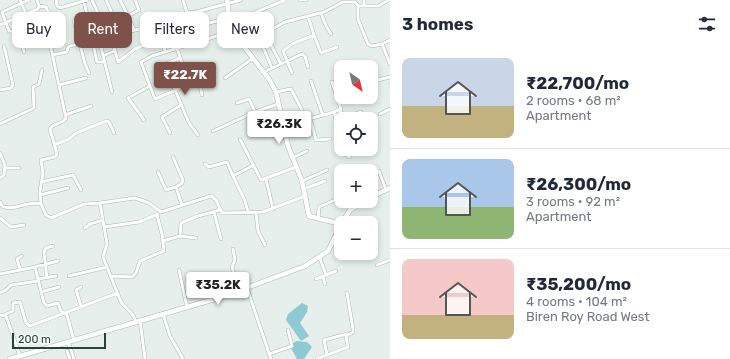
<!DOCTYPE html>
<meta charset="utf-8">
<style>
body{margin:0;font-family:Rubik,sans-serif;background:#f6f6f7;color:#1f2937;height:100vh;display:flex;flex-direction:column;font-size:15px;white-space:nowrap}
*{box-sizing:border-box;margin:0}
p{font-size:13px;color:#747a83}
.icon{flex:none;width:22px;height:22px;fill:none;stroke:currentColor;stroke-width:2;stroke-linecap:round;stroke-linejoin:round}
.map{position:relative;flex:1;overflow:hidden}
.drawer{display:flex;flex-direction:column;background:#fff;width:340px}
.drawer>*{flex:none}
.top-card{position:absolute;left:12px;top:12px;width:318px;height:36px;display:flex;gap:8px}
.needle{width:26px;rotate:146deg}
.controls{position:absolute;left:334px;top:60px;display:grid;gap:8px}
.controls a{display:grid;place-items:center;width:44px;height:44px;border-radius:8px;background:#fff;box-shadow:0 2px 6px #0003;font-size:20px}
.scale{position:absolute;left:12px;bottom:10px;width:94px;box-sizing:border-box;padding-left:4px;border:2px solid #24423a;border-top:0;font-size:11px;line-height:14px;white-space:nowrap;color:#24423a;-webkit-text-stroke:3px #f7fbf9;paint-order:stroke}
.price{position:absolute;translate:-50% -34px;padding:0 9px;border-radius:4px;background:#fff;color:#222;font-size:13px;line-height:26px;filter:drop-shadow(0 1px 2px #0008)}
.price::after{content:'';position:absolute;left:50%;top:24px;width:12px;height:9px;margin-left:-6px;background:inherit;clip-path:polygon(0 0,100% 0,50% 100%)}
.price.on{background:#7f5249;color:#fff}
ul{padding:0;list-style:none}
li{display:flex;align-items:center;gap:12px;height:100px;padding:0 12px}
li+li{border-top:1px solid #e0e1e3}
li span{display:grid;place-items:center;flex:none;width:112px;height:80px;border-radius:8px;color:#555}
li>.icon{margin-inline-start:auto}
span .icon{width:48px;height:48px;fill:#fffc;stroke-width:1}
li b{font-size:17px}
h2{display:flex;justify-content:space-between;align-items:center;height:48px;padding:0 12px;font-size:17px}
.pill{padding:0 14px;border-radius:8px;background:#fff;box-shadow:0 2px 6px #0003;font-size:14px;line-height:36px}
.pill.on{background:#7f5249;color:#fff}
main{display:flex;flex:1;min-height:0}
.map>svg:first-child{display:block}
.water{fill:#8ec9d4}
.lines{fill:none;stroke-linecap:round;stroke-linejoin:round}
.street-casing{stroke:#a8b8b2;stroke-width:4}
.secondary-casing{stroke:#a4bbb3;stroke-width:5.5}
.street{stroke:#fff;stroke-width:3}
.secondary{stroke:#fff;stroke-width:4.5}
</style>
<main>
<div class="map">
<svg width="390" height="359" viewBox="0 0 390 359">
<rect width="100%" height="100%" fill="#e6efeb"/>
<path class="water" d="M302 303 308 306 307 312 300 323 309 336 301 341 286 320 288 314Z
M296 341 307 342 312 347 304 359H297L291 348 292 344Z"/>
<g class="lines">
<defs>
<path id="street" d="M20 0 26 14
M56 0 57 6 60 8 87 0
M92 0 108 36
M106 0 121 33
M120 0 128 16
M183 0 187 13 196 12
M300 0H306
M84 1 97 62H104
M39 6 46 7 52 20 63 17
M358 6H378L389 0
M364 6V0
M321 13 326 26 331 34
M25 14 38 42 54 35 56 36 57 42 51 48 66 118C63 125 53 122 50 129L57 154 55 157 41 160 43 173 40 191 41 204
M74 21 85 64 89 73
M230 23 285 0
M30 24 50 16
M0 25 38 9 39 6 37 0
M134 30 128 16 139 10 135 0
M160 32 165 51
M174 32 229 18
M235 35 241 34 250 41 285 22 324 12 343 2H355L358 6V19L368 44 372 46 382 44 390 64
M314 35 321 53 337 47
M111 36 118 62 135 49 149 43V37L151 34 172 27 177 48 188 81 183 87 155 99 150 86
M99 39 112 92
M382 44 390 40
M271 45 281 64
M263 47 272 68
M24 52 20 32 9 31 2 12 29 0
M52 55 67 52 68 47 70 46 160 24 172 27 196 19V12L241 0
M103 56 114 51
M180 58 166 64 165 66 189 123 198 135
M371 70 374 71 378 80 390 77
M264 72 302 54 305 56 308 67
M292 73 283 51 292 44 314 35 308 16
M225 78 252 59
M188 81 199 79 202 95
M311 81 322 113 325 115 341 109 332 82
M59 85 86 78
M0 90 11 88 13 85 4 46
M276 92 291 89 301 108 305 121
M237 103 249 99 255 112 278 104
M339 110 346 117 361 112
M334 112 341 136
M380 114 390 109
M65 115 91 106
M310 119 316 140 330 139
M144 120 128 98 150 86 141 62 152 56 233 31
M0 124 34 108 33 87 39 84 42 70
M283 126 323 115
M213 131 255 112
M170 133 162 117 181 105
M240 139 261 180 296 167
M54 145 69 139 76 133 106 121 109 122 114 133
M345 149 348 157H350
M0 153 5 165 4 175 0 178
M173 157 183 180 182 183 176 187
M292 158 307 151
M205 164 209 167 227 162 233 176
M5 168H19
M158 172 166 190 176 187 182 205
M371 174 379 171 386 190
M266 179 273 209
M302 181 327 170
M41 182 73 175 81 190
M304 189 325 181
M40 195 68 188
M0 202 2 206C14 212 28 200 41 204L46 215 51 218 84 204 100 203
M214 212 221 239
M248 212 245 201 233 176 254 165
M256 213 258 231 265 245
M0 218 11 227 24 225
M318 219 319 207 335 200
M104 227 139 222 158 214
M85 228 90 224 103 220
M180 236 196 238
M163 241 180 236 181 223 198 216 220 210
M233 249 235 260 232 267 238 291
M377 265 390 260
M35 267 58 261
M20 269 17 259 22 256
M179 270 187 307
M0 274 35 267 44 303 47 306 58 303 61 311 67 315 74 341
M326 275 336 271
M69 276 107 267
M111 276 132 277 136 273 140 261 164 251 162 234 157 215
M323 277 325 284
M47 278 44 252 46 248 53 246
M38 279 56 276
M316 279 326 275 320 258
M247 288 271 359
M41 292 59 287
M0 293 6 290 11 285 38 281
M81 306 76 290 81 287
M163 314 170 336 183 359
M0 315 6 316 20 356
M4 315 13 311V303L20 302 26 323 30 326 118 293
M140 320 145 359
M136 322 133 315 121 302 103 257 107 244 100 203 135 198 149 203 161 212 211 196 216 200 222 213 263 212 305 196
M68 343 70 347
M71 350 74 359
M67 351 70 359
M269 354 292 346 288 330
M327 355 324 340 347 334
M317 359 348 347 346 336 353 332V329L347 293"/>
<path id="secondary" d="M227 0 229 18 235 35 269 79 276 92 288 146 302 181 309 216 341 224
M371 197 390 188
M342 223 350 210 364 201
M10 359 225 296 305 266 328 251 341 225"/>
</defs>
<use href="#street" class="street-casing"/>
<use href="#secondary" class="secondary-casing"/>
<use href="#street" class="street"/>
<use href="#secondary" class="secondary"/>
</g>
</svg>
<div class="controls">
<a><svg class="needle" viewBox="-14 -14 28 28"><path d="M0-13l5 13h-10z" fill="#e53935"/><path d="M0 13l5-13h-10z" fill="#747a83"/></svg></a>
<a><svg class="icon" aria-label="locate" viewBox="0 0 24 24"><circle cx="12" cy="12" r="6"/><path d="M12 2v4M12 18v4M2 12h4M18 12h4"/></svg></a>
<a>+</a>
<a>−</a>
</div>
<div class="scale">200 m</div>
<b class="price on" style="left:185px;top:96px">₹22.7K</b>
<b class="price" style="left:279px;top:145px">₹26.3K</b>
<b class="price" style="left:218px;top:306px">₹35.2K</b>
<div class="top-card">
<a class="pill">Buy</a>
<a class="pill on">Rent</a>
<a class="pill">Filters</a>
<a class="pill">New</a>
</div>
</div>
<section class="drawer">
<h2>3 homes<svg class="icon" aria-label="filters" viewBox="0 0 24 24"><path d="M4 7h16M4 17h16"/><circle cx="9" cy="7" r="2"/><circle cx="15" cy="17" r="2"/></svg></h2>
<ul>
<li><span style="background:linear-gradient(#c9d6e8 60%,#c2b280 0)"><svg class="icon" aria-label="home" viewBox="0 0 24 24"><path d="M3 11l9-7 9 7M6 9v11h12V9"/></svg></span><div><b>₹22,700/mo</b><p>2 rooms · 68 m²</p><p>Apartment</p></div></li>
<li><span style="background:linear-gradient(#a9c7e8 60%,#8fb573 0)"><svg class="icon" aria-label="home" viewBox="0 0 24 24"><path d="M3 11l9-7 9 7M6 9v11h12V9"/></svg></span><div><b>₹26,300/mo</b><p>3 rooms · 92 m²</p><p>Apartment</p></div></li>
<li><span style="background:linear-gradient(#f6c9c9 70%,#c2b280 0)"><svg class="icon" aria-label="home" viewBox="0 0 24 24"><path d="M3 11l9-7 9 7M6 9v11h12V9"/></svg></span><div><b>₹35,200/mo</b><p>4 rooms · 104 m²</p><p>Biren Roy Road West</p></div></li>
</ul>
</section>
</main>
